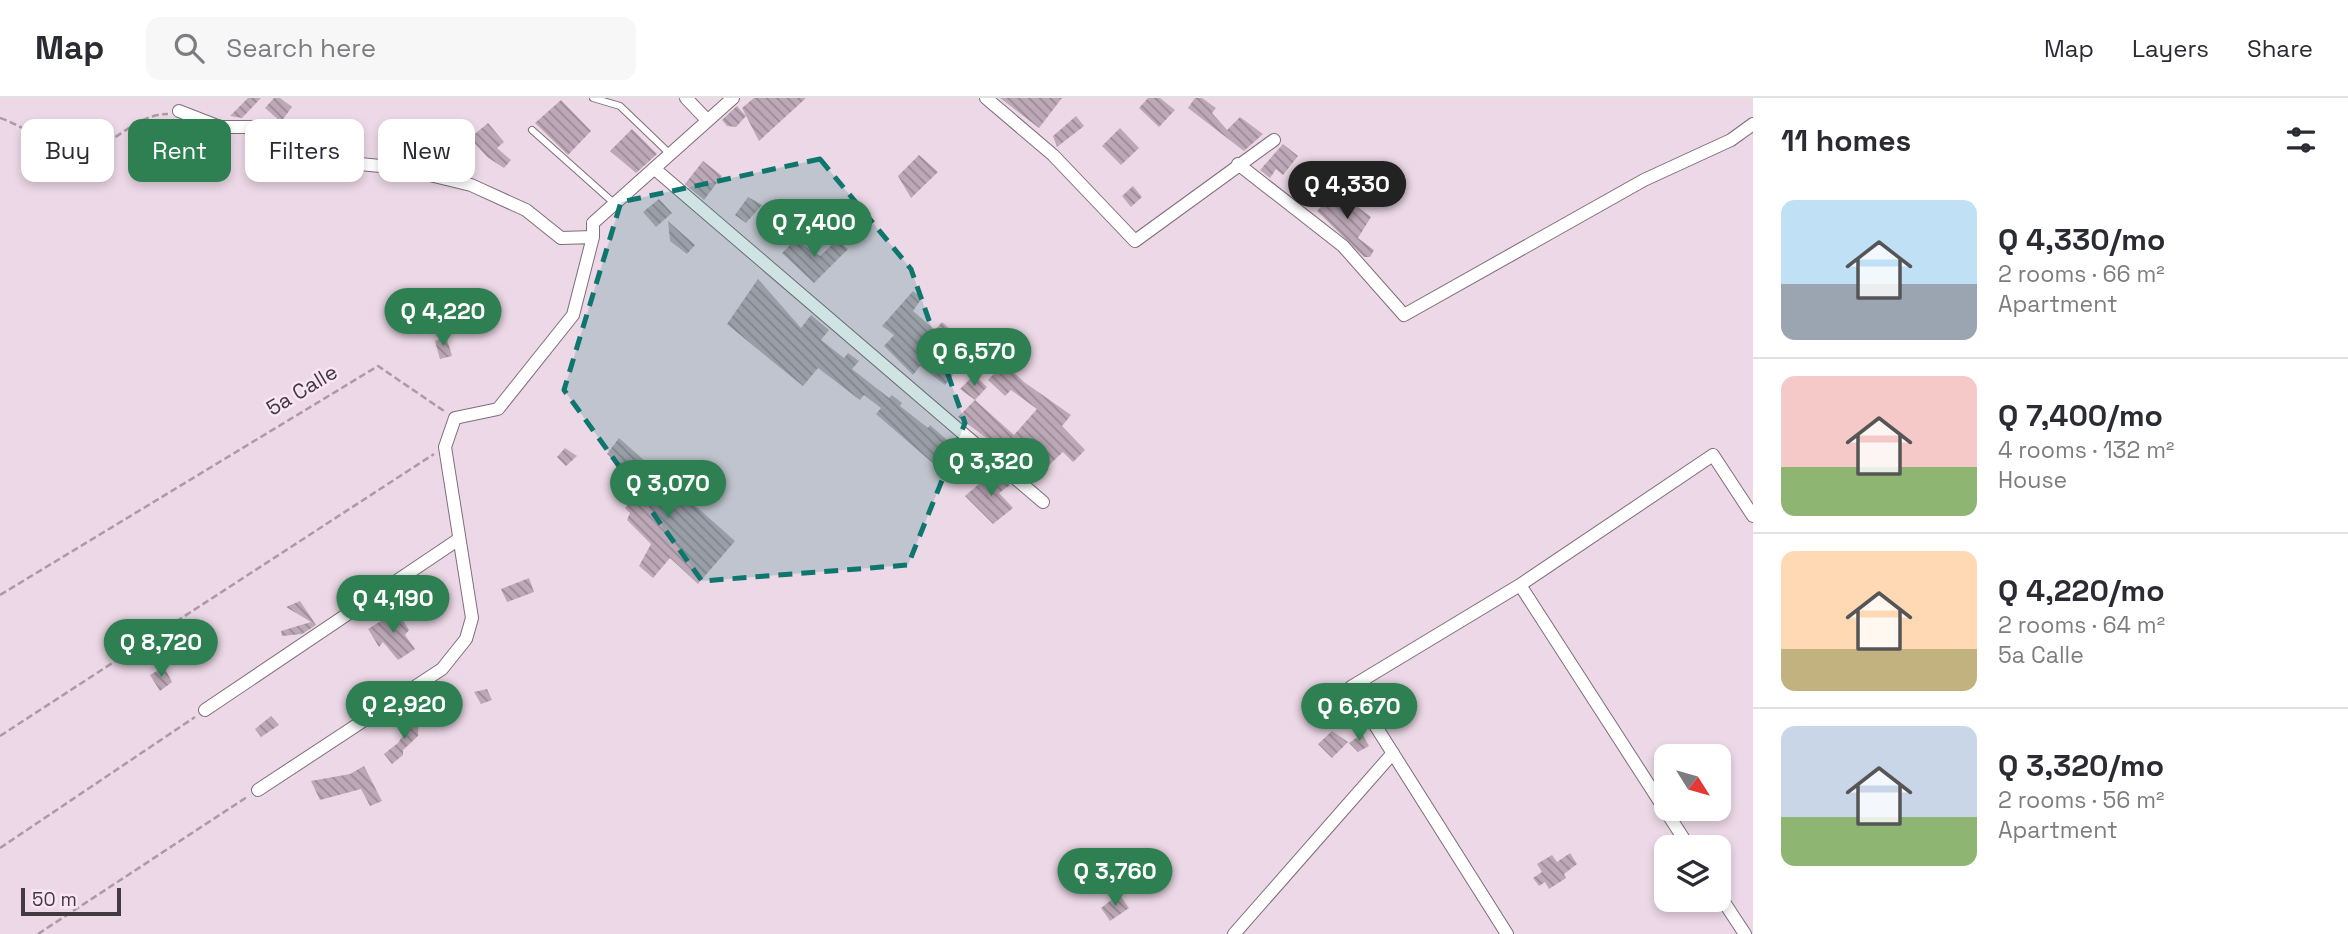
<!DOCTYPE html>
<meta charset="utf-8">
<style>
body{margin:0;font-family:"Space Grotesk",sans-serif;background:#f7f7f7;color:#2b2b33;height:100vh;display:flex;flex-direction:column;font-size:26px;white-space:nowrap}
*{box-sizing:border-box;margin:0}
p{font-size:23px;color:#7c7c81}
.icon{flex:none;width:38px;height:38px;fill:none;stroke:currentColor;stroke-width:2;stroke-linecap:round;stroke-linejoin:round}
.map{position:relative;flex:1;overflow:hidden}
.drawer{display:flex;flex-direction:column;background:#fff;width:595px}
.drawer>*{flex:none}
.top-card{position:absolute;left:21px;top:21px;width:665px;height:63px;display:flex;gap:14px}
.needle{width:46px;rotate:127deg}
.tools{position:absolute;left:1654px;top:646px;display:grid;gap:14px}
.tools a{display:grid;place-items:center;width:77px;height:77px;border-radius:14px;background:#fff;box-shadow:0 4px 10px #0003;font-size:35px}
.scale{position:absolute;left:21px;bottom:18px;width:100px;box-sizing:border-box;padding-left:7px;border:4px solid #423a40;border-top:0;font-size:19px;line-height:24px;white-space:nowrap;color:#423a40;-webkit-text-stroke:5px #f9e5f4;paint-order:stroke}
.price{position:absolute;translate:-50% -60px;padding:0 16px;border-radius:24px;background:#2e8052;color:#fff;font-size:23px;line-height:46px;filter:drop-shadow(0 2px 4px #0008)}
.price::after{content:'';position:absolute;left:50%;top:42px;width:21px;height:16px;margin-left:-10px;background:inherit;clip-path:polygon(0 0,100% 0,50% 100%)}
.price.on{background:#222;color:#fff}
ul{padding:0;list-style:none}
li{display:flex;align-items:center;gap:21px;height:175px;padding:0 28px}
li+li{border-top:2px solid #e1e1e2}
li span{display:grid;place-items:center;flex:none;width:196px;height:140px;border-radius:14px;color:#555}
li>.icon{margin-inline-start:auto}
span .icon{width:84px;height:84px;fill:#fffc;stroke-width:1}
li b{font-size:30px}
h2{display:flex;justify-content:space-between;align-items:center;height:84px;padding:0 28px;font-size:30px}
.chip{padding:0 24px;border-radius:14px;background:#fff;box-shadow:0 4px 10px #0003;font-size:24px;line-height:63px}
.chip.on{background:#2e8052;color:#fff}
header{display:flex;align-items:center;gap:42px;box-sizing:border-box;height:98px;padding:0 35px;background:#fff;border-bottom:2px solid #e1e1e2}
header strong{font-size:33px}
nav{display:flex;gap:38px;margin-inline-start:auto;font-size:24px}
.search{width:490px;height:63px;background:#f7f7f7;display:flex;align-items:center;gap:18px;box-sizing:border-box;padding:0 24px;border-radius:14px;color:#7c7c81;font-size:26px}
main{display:flex;flex:1;min-height:0}
.map>svg:first-child{display:block}
.building{fill:url(#building-back-hatch)}
.lines{fill:none;stroke-linecap:round;stroke-linejoin:round}
.service-casing{stroke:#7f6d7a;stroke-width:8}
.minor-casing{stroke:#7f6d7a;stroke-width:14}
.path{stroke:#aa9ba6;stroke-width:2.5;stroke-dasharray:7 3.5;stroke-linecap:butt}
.service{stroke:#fff;stroke-width:6}
.minor{stroke:#fff;stroke-width:12}
.marked{fill:#0f766e;fill-opacity:0.2;stroke:#0f766e;stroke-width:5;stroke-dasharray:14 9;stroke-linejoin:round}
.labels{text-anchor:middle;stroke-width:5;stroke-linejoin:round;paint-order:stroke}
.street-label{font-size:21px;fill:#423a40;stroke:#f9e5f4}
</style>
<header>
<strong>Map</strong>
<div class="search"><svg class="icon" aria-label="search" viewBox="0 0 24 24"><circle cx="10" cy="10" r="6"/><path d="M15 15l6 6"/></svg>Search here</div>
<nav><a>Map</a><a>Layers</a><a>Share</a></nav>
</header>
<main>
<div class="map">
<svg width="1753" height="836" viewBox="0 0 1753 836">
<defs>
<pattern id="building-back-hatch" width="6" height="6" patternUnits="userSpaceOnUse" patternTransform="scale(1.75)"><rect width="6" height="6" fill="#bca8b6"/><path d="M-1 5l2 2M0 0l6 6M5-1l2 2" fill="none" stroke="#9a8a95"/></pattern>
</defs>
<rect width="100%" height="100%" fill="#ecd8e6"/>
<path class="building" d="M248 0H261L242 20 230 18Z
M274 0H280L292 9 281 24 265 10Z
M754 0H806L759 43 742 10Z
M1000 0H1062L1039 30Z
M1148 0H1160L1175 12 1159 29 1139 10Z
M1195 0H1202L1216 10 1212 15 1227 32 1240 19 1263 36 1244 53 1188 10Z
M561 2 591 33 568 57 535 25Z
M737 8 746 18 736 29 727 28 722 22Z
M1076 18 1084 28 1057 49 1053 38Z
M488 25 504 44 497 50 511 62 504 70 487 59 470 40Z
M1120 30 1139 50 1121 67 1102 48Z
M632 31 657 56 636 75 610 53Z
M1283 46 1298 58 1283 77 1276 71 1270 80 1260 72Z
M919 57 938 74 911 100 898 78Z
M703 63 722 78 704 102 685 86Z
M1133 88 1142 99 1131 109 1122 98Z
M1336 93 1371 119 1358 140 1374 152 1370 159H1364L1317 113Z
M748 99 762 107 746 125 735 117Z
M659 101 672 115 656 129 643 114Z
M668 123 695 147 687 156 670 143Z
M795 142 820 158 837 142 848 151 814 185 782 155Z
M758 181 801 230 811 217 829 232 821 242 844 260 848 255 859 263 852 271 889 300 892 297 902 305 900 308 928 330 930 327 955 349 959 344 973 355 950 380 876 316 881 310 864 297 860 302 818 270 803 288 772 263 727 226Z
M913 193 922 200 913 213 935 232 942 224 953 234 931 261 953 277 945 287 920 268 913 277 884 248 894 237 882 228Z
M446 238 452 258 440 261 435 243Z
M1004 265 1024 284 1071 317 1062 328 1085 352 1073 364 1063 354 1032 383 1000 355 1003 352 958 319 975 302 1014 337 1037 311 1011 292 1005 298 988 282Z
M974 277 987 289 975 302 960 291Z
M619 340 735 443 698 486 670 460 653 480 639 468 651 446 627 422 630 415 625 410 630 404 627 401 633 396 615 381 621 368 607 356Z
M565 350 577 358 566 368 557 359Z
M994 373 1010 387 999 395 1013 410 993 426 965 398Z
M529 480 534 494 507 504 501 491Z
M300 503 316 527 302 536 282 538 281 533 311 524 286 509Z
M397 513 409 532 405 537 415 551 398 562 383 544 379 549 368 531Z
M164 569 172 584 160 593 150 577Z
M487 591 492 602 481 606 474 594Z
M419 612 418 638 403 652V657L392 666 384 656 398 645Z
M271 618 279 627 261 639 255 631Z
M1332 633 1348 644 1332 660 1318 646Z
M1362 636 1369 648 1358 654 1349 645Z
M364 668 382 703 370 708 361 691 320 702 311 683 350 676Z
M1570 755 1577 766 1564 776 1566 780 1549 791 1545 784 1539 788 1533 780 1542 774 1537 766 1552 757 1557 764Z
M1119 796 1129 810 1110 823 1101 810Z"/>
<g class="lines">
<defs>
<path id="service" d="M593 0 620 8 670 56
M532 32 615 106"/>
<path id="minor" d="M686 0 707 22
M986 0 1053 57 1135 143 1274 42
M179 13 220 29H255L360 66 401 70 471 87 526 112 561 140 593 139
M1238 66 1343 148 1404 217 1644 82 1731 42 1753 26
M656 72 1043 404
M1520 487 1689 749
M205 612 459 441
M258 692 442 571 466 541 472 520 445 349 455 320 498 311 573 217 593 139V125L733 0
M1718 795 1745 836
M1234 836 1393 655
M1507 836 1351 589 1520 487 1713 357 1753 418"/>
</defs>
<use href="#service" class="service-casing"/>
<use href="#minor" class="minor-casing"/>
<path class="path" d="M0 20C25 28 44 47 69 52 108 60 129 16 168 16
M0 497 378 268 444 313
M0 638 434 356
M0 750 195 619
M38 836 247 699"/>
<use href="#service" class="service"/>
<use href="#minor" class="minor"/>
</g>
<path class="marked" d="M820 61 911 171 965 325 908 467 702 483 564 292 621 104Z"/>
<g class="labels">
<g class="street-label">
<text transform="translate(302 292) rotate(-31)" y="7">5a Calle</text>
</g>
</g>
</svg>
<div class="tools">
<a><svg class="needle" viewBox="-14 -14 28 28"><path d="M0-13l5 13h-10z" fill="#e53935"/><path d="M0 13l5-13h-10z" fill="#7c7c81"/></svg></a>
<a><svg class="icon" aria-label="layers" viewBox="0 0 24 24"><path d="M12 4l9 5-9 5-9-5zM3 14l9 5 9-5"/></svg></a>
</div>
<div class="scale">50 m</div>
<b class="price on" style="left:1347px;top:123px">Q 4,330</b>
<b class="price" style="left:814px;top:161px">Q 7,400</b>
<b class="price" style="left:443px;top:250px">Q 4,220</b>
<b class="price" style="left:974px;top:290px">Q 6,570</b>
<b class="price" style="left:991px;top:400px">Q 3,320</b>
<b class="price" style="left:668px;top:422px">Q 3,070</b>
<b class="price" style="left:393px;top:537px">Q 4,190</b>
<b class="price" style="left:161px;top:581px">Q 8,720</b>
<b class="price" style="left:404px;top:643px">Q 2,920</b>
<b class="price" style="left:1359px;top:645px">Q 6,670</b>
<b class="price" style="left:1115px;top:810px">Q 3,760</b>
<div class="top-card">
<a class="chip">Buy</a>
<a class="chip on">Rent</a>
<a class="chip">Filters</a>
<a class="chip">New</a>
</div>
</div>
<section class="drawer">
<h2>11 homes<svg class="icon" aria-label="filters" viewBox="0 0 24 24"><path d="M4 7h16M4 17h16"/><circle cx="9" cy="7" r="2"/><circle cx="15" cy="17" r="2"/></svg></h2>
<ul>
<li><span style="background:linear-gradient(#bfe0f5 60%,#9aa5b1 0)"><svg class="icon" aria-label="home" viewBox="0 0 24 24"><path d="M3 11l9-7 9 7M6 9v11h12V9"/></svg></span><div><b>Q 4,330/mo</b><p>2 rooms · 66 m²</p><p>Apartment</p></div></li>
<li><span style="background:linear-gradient(#f6c9c9 65%,#8fb573 0)"><svg class="icon" aria-label="home" viewBox="0 0 24 24"><path d="M3 11l9-7 9 7M6 9v11h12V9"/></svg></span><div><b>Q 7,400/mo</b><p>4 rooms · 132 m²</p><p>House</p></div></li>
<li><span style="background:linear-gradient(#ffd9b3 70%,#c2b280 0)"><svg class="icon" aria-label="home" viewBox="0 0 24 24"><path d="M3 11l9-7 9 7M6 9v11h12V9"/></svg></span><div><b>Q 4,220/mo</b><p>2 rooms · 64 m²</p><p>5a Calle</p></div></li>
<li><span style="background:linear-gradient(#c9d6e8 65%,#8fb573 0)"><svg class="icon" aria-label="home" viewBox="0 0 24 24"><path d="M3 11l9-7 9 7M6 9v11h12V9"/></svg></span><div><b>Q 3,320/mo</b><p>2 rooms · 56 m²</p><p>Apartment</p></div></li>
</ul>
</section>
</main>
